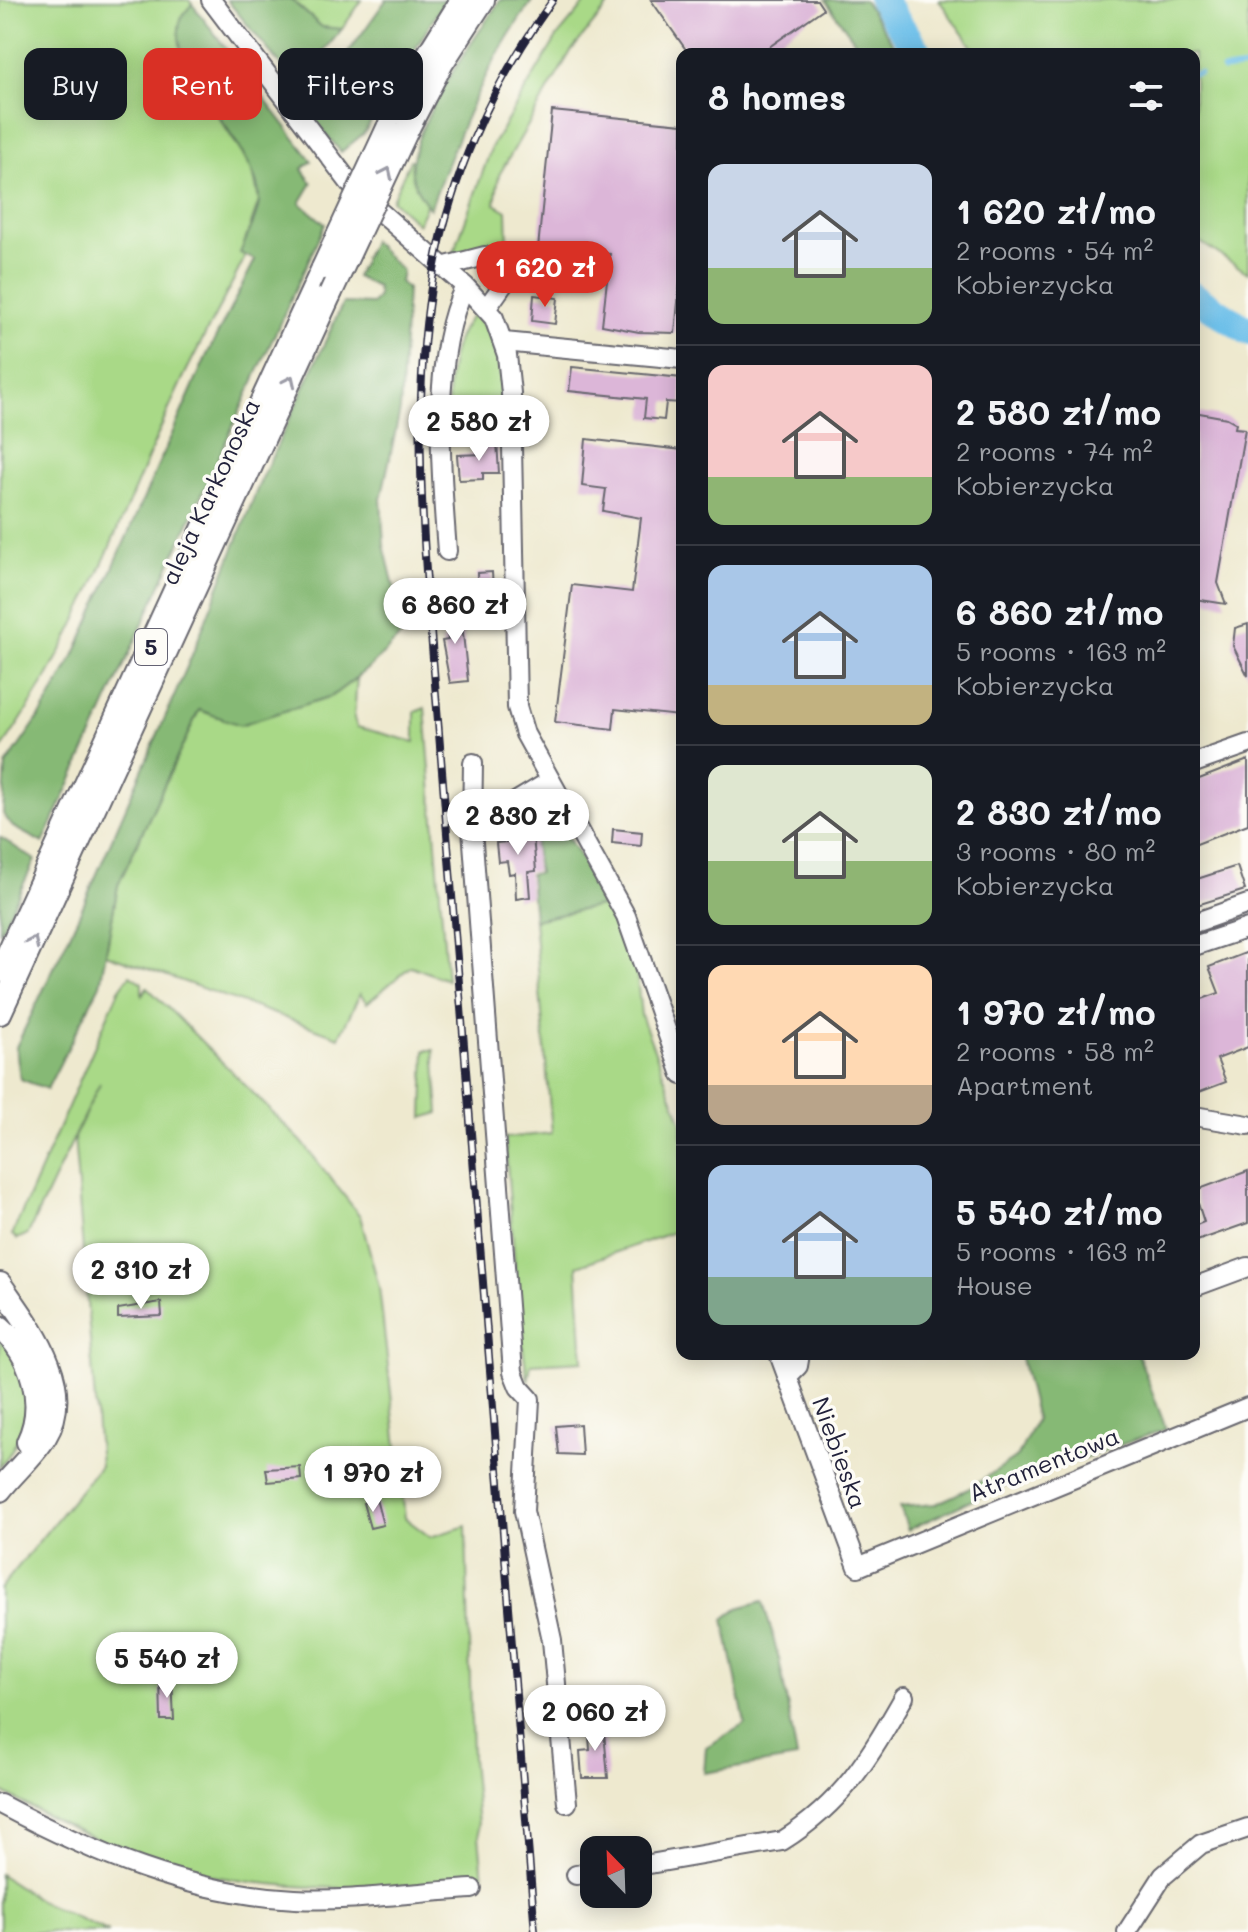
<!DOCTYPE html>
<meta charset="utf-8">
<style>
body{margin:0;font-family:Mali,sans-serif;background:#20242c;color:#f1f3f6;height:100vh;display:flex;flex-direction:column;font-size:30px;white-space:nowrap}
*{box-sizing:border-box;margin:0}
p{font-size:26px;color:#9ea1a6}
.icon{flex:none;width:44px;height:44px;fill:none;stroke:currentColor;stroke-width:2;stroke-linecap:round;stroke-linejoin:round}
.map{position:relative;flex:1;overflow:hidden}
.drawer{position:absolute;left:676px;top:48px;width:524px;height:1312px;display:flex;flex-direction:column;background:#171b24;border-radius:16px;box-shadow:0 4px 20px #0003}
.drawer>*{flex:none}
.hud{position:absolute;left:24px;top:48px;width:532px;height:72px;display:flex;gap:16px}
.needle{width:52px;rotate:337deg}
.tools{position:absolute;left:580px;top:1836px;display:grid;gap:16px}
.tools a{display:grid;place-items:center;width:72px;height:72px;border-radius:16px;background:#171b24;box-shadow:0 4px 20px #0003;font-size:40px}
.price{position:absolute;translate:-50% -68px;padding:0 18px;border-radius:28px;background:#fff;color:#222;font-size:26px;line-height:52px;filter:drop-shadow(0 2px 4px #0008)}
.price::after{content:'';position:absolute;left:50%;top:48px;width:24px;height:18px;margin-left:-12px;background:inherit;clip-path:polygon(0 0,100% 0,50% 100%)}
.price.active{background:#d93025;color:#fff}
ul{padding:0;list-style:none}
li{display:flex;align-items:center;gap:24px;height:200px;padding:0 32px}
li+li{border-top:2px solid #363941}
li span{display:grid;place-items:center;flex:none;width:224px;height:160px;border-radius:16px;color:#555}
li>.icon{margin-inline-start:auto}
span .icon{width:96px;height:96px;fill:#fffc;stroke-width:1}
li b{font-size:34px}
h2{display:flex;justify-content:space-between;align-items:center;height:96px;padding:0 32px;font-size:34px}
.pill{padding:0 28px;border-radius:16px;background:#171b24;box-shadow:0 4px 20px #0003;font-size:28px;line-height:72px}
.pill.active{background:#d93025;color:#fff}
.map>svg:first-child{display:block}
.green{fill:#a9d987;stroke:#667e61;stroke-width:2}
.forest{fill:#86b974;stroke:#546e58;stroke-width:2}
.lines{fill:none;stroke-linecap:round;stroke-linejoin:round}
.stream{stroke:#6ec0e9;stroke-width:5}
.river{stroke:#6ec0e9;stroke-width:28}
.building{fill:#dcb6d8}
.minor-casing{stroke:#69686f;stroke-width:22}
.major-casing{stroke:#69686f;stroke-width:26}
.minor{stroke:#fff;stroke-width:18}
.major{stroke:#fff;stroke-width:22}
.rail-casing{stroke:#22223b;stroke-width:8}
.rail{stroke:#fdfcf7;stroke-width:5;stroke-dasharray:15;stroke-linecap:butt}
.major-bridge-casing{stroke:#69686f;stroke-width:26;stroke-linecap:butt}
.major-bridge{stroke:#fff;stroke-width:22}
.oneway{stroke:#9c9ca7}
.labels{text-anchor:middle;stroke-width:7;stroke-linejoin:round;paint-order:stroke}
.shield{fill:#fdfcf7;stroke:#646373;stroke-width:2}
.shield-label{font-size:22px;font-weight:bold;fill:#22223b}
.street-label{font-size:24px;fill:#22223b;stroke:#fdfcf7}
</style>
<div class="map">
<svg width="1248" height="1932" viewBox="0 0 1248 1932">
<rect width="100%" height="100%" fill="#fdfcf7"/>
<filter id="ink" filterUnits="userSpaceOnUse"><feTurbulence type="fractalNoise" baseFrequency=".0125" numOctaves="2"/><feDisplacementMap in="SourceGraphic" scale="16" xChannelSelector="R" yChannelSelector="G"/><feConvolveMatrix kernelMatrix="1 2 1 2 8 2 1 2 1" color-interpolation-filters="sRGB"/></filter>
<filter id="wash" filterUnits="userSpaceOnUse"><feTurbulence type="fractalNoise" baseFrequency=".006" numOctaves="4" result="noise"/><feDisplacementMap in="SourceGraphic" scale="32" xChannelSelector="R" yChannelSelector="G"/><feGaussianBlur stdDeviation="1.8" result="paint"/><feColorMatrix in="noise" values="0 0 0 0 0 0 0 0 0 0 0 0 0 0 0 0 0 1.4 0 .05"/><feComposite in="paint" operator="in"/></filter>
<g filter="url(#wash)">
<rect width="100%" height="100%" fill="#eee9cf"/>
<path class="green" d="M0 0H189L192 4 181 19 206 97 253 171 259 201 241 253 246 255C224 301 198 345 177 391 122 513 78 642 0 751Z
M292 0H362L342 29 322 27Z
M588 0H613L571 51 499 175 495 204 507 211 508 245 453 255 492 146 557 37Z
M939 0H1248V273L1194 238V54H977Z
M446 159 418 224 392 200 410 160Z
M474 314C506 345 502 399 504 440H448C448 400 444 344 474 314Z
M357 678 354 718 357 727 415 742V712L425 708 447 980 411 966 367 1003 360 994 339 1037 106 954 118 885 199 710 331 696Z
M609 904 637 977 641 1015 682 1123V1229L577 1266 583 1361 531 1364 528 1382 519 1321 505 1138 552 1133 534 920Z
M130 975 142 983V995L147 987 302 1142 360 1216 379 1287 405 1518 430 1537 466 1526 472 1759 483 1879C373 1894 237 1893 132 1854 88 1837 42 1814 0 1791V1589L100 1466 74 1136 100 1083 28 1234 17 1239 12 1235 119 990Z
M425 1050H434L439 1113 423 1118Z
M0 1337C36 1384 35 1420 0 1468Z
M0 1874 42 1902 109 1932H0Z"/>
<path class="forest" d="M227 0H291L322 27 342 29 297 85Z
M386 0H445L364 133 341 152 303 107 335 71Z
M500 0H533C485 64 458 134 430 209 421 197 409 180 412 164 420 110 471 46 500 0Z
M825 0H864L900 54H864Z
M192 4 312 161 302 169 312 183 300 203 325 224 43 843 13 827 3 814 6 765 44 710 75 654 206 357 255 260 240 253C246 238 258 217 259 201 262 149 162 68 181 19 183 14 189 8 192 4Z
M372 241 402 271 400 282 407 289 400 410 381 499 384 545 405 632 371 666 332 696 240 725 199 710 118 885 100 985 47 1089 20 1079 16 1047 79 915 190 660 258 487 343 303 372 304 378 296 377 287 356 277Z
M533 816 548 817 560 825 609 904 534 920 530 874 538 873 534 835H519L518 825Z
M0 837 35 860 0 933Z
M1020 1354H1138L1166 1429 996 1489 908 1530 900 1507 936 1504 970 1488 1018 1456 1036 1419Z
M763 1601 779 1659 797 1758 704 1773 706 1747 745 1724 724 1619 738 1608Z"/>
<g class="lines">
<path class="stream" d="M1223 70 1248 67
M1194 74 1200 73"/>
<path class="river" d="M882 0 920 54
M1194 296 1248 331"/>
</g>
<g id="blocks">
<path class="building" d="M651 0H817L823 9 759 54H689Z
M552 111 682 124V261L675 333 639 332 602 325 610 254 579 251 577 268 540 265 537 258Z
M534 295 558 298 555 324 532 321Z
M572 367 682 378V403L666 402 664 420 644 418 646 399 569 391Z
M1194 412 1227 418 1236 423 1235 428 1245 429 1218 583 1226 604 1194 599Z
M586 439 682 450V688L679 716 615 709 613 729 555 722 572 585 632 592 641 518 603 511 606 489 582 486Z
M482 442H497L499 473H483V479L459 480 457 455 483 454Z
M492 572 494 605H478L477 573Z
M460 605 468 681 450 683 442 641 448 640 444 606Z
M1248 624V676L1233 646 1235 628Z
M1248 760V824L1194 845V781Z
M515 816 517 837 533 835 536 871 528 872 530 897 516 899 515 873 509 874 507 861 498 862 496 843 506 842 504 819Z
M613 829 642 832 641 846 612 843Z
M1237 866 1245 890 1194 906V880Z
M1248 952V1047L1217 1059 1226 1082 1194 1094V1002L1219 993 1209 967Z
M1248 1171V1223L1194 1242V1226L1204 1222 1194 1191Z
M161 1302 162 1316 118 1318V1309Z
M580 1424 582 1455 559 1454 556 1426Z
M300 1467 301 1479 268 1482 266 1469Z
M376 1499 383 1525 370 1528 363 1503Z
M172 1678 174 1720H161L160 1679Z
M603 1720 608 1778H582L580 1751 590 1750 588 1721Z"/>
</g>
</g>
<g filter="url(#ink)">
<use href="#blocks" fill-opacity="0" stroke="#69686f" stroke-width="2"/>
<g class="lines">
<defs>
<path id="minor" d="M211 0 355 190 465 286 494 318 507 355 511 393 517 707 525 734 626 916 682 1075
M442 267 485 256 504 269 505 282 486 309
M504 342 682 359
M447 551C441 472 430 359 465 286
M473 763 472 829 513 1372 519 1387 530 1399 524 1511 552 1640 567 1803
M1194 763 1248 744
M472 809 507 807 550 781
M1194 923 1248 904
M1194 946 1248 928
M1194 1116 1248 1125
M1194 1287 1248 1267
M779 1354 858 1567 1248 1407
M787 1377 798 1366 800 1354
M0 1804C92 1853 190 1894 295 1899 353 1902 414 1892 472 1889
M638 1866 782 1841C844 1802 869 1758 904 1697
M576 1875 594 1872
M1127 1932 1163 1876 1201 1844 1248 1828"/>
<path id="major" d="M388 128 419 69 462 0
M408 128 442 63 483 0
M0 971 323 268
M0 1013 330 294
M0 1284C28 1325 77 1384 45 1437 33 1456 14 1472 0 1490
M0 1327C32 1355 47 1403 28 1442"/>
</defs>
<use href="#minor" class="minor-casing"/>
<use href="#major" class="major-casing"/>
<use href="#minor" class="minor"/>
<use href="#major" class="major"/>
<defs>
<path id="rail" d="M535 1932 426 571C411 350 419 186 553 0"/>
</defs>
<use href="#rail" class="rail-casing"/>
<use href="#rail" class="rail"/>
<defs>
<path id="major-bridge" d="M323 268 388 128
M330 294 408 128"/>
</defs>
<use href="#major-bridge" class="major-bridge-casing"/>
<use href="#major-bridge" class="major-bridge"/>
</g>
<defs><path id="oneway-chevron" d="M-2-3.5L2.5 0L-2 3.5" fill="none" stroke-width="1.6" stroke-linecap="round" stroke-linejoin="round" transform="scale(2)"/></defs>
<g class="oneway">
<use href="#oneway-chevron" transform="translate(387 173) rotate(-65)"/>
<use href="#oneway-chevron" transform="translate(290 381) rotate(-65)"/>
<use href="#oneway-chevron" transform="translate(33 942) rotate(-65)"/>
</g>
</g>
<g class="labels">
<rect class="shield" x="135" y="629" width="32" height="36" rx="6"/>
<g class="shield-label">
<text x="151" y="655">5</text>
</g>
<g class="street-label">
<text transform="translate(211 492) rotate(-65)" y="8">aleja Karkonoska</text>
<text transform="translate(839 1453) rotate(70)" y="8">Niebieska</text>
<text transform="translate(1044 1465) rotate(-22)" y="8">Atramentowa</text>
</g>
</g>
</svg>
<div class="tools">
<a><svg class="needle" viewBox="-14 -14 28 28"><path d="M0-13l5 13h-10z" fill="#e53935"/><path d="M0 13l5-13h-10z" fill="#9ea1a6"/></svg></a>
</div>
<b class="price active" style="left:545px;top:309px">1 620 zł</b>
<b class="price" style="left:479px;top:463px">2 580 zł</b>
<b class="price" style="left:455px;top:646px">6 860 zł</b>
<b class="price" style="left:518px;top:857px">2 830 zł</b>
<b class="price" style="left:141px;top:1311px">2 310 zł</b>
<b class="price" style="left:373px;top:1514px">1 970 zł</b>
<b class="price" style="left:167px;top:1700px">5 540 zł</b>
<b class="price" style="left:595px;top:1753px">2 060 zł</b>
<div class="hud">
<a class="pill">Buy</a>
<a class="pill active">Rent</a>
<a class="pill">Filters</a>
</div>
<section class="drawer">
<h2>8 homes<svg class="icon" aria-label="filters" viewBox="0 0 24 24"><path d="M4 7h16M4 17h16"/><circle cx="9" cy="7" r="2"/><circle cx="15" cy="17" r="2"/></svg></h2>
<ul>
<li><span style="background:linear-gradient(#c9d6e8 65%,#8fb573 0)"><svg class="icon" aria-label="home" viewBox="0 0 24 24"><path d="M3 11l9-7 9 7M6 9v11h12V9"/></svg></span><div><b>1 620 zł/mo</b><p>2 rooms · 54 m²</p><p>Kobierzycka</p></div></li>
<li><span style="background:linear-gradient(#f6c9c9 70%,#8fb573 0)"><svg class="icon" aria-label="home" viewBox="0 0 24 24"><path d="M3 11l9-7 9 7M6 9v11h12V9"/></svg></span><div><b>2 580 zł/mo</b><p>2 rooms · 74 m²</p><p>Kobierzycka</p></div></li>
<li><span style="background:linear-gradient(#a9c7e8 75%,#c2b280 0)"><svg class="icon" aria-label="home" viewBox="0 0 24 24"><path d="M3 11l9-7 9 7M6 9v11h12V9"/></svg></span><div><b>6 860 zł/mo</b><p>5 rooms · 163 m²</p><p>Kobierzycka</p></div></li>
<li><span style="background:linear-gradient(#dfe7d0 60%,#8fb573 0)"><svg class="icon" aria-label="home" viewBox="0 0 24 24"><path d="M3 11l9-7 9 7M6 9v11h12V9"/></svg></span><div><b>2 830 zł/mo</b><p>3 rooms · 80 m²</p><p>Kobierzycka</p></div></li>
<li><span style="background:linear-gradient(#ffd9b3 75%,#b9a48a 0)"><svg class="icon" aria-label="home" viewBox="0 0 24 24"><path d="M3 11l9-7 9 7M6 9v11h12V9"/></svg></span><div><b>1 970 zł/mo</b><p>2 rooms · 58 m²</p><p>Apartment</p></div></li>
<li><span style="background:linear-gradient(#a9c7e8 70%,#7fa58c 0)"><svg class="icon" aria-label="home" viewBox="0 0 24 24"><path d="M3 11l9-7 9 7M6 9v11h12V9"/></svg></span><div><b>5 540 zł/mo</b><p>5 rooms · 163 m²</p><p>House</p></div></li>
</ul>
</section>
</div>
